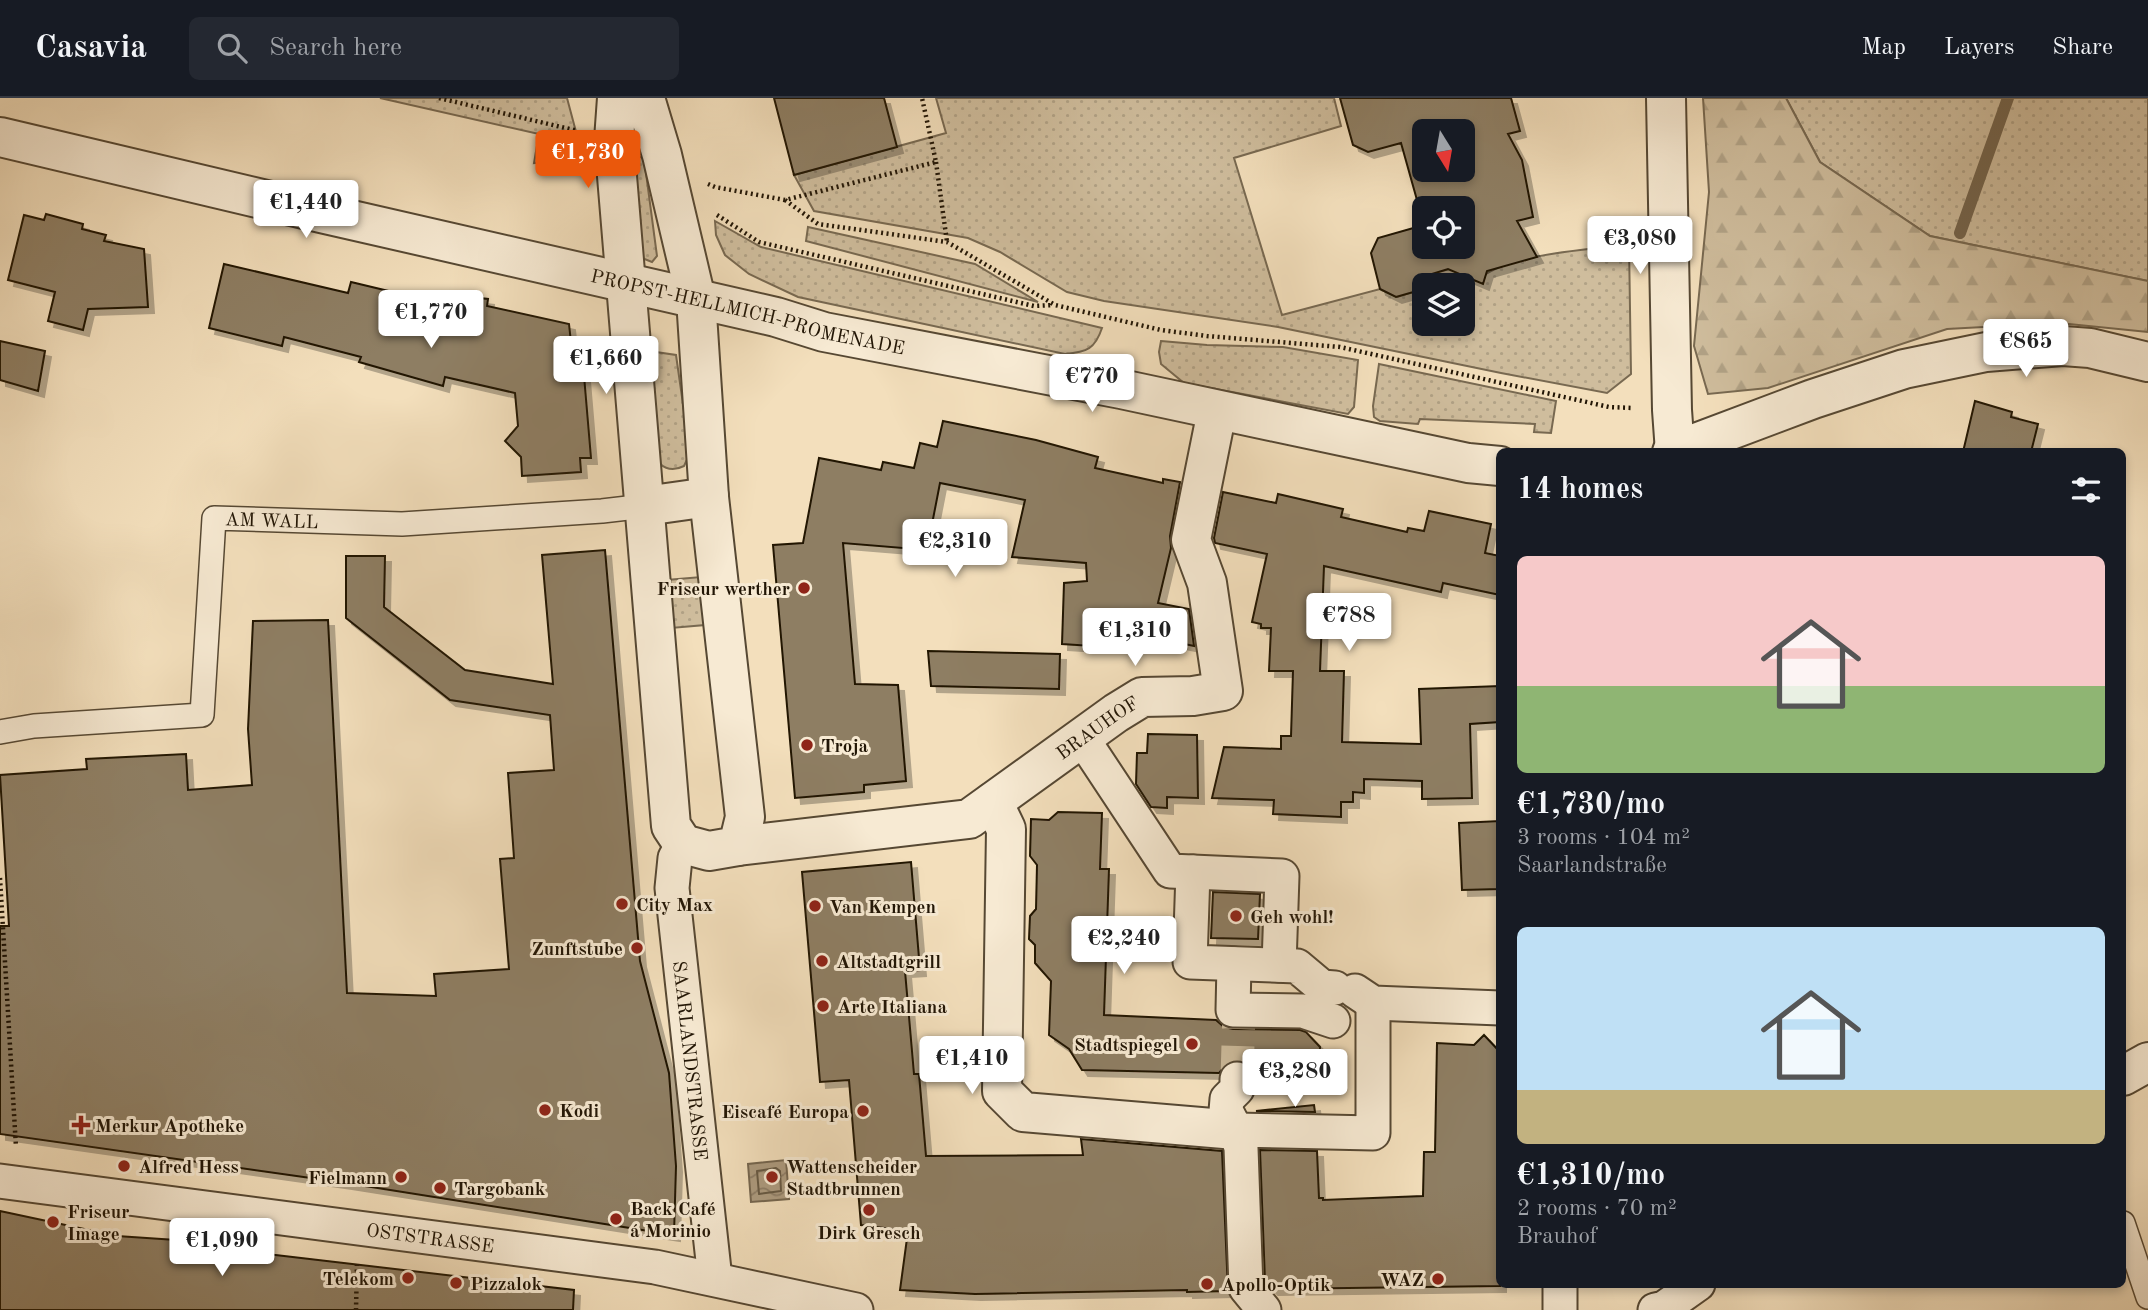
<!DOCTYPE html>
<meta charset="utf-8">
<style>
body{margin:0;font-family:"Old Standard TT",serif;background:#242831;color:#f1f3f6;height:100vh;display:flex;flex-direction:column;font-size:26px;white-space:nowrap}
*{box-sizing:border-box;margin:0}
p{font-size:23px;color:#9ea1a6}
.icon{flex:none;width:38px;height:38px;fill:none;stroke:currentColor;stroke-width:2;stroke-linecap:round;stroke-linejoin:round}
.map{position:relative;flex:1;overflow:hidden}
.side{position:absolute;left:1496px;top:350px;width:630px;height:840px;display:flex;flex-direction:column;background:#171b24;border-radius:10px;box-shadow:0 4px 10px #0003}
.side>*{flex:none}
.needle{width:46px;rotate:169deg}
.buttons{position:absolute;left:1412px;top:21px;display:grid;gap:14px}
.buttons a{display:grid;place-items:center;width:63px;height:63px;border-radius:10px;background:#171b24;box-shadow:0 4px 10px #0003;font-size:35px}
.price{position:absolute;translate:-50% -60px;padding:0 16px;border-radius:7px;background:#fff;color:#222;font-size:23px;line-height:46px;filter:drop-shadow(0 2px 4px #0008)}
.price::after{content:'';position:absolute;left:50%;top:42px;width:21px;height:16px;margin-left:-10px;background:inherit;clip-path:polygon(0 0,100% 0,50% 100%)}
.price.selected{background:#ea580c;color:#fff}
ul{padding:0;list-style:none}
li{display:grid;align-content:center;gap:14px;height:371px;padding:0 21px}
li span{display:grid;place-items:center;height:217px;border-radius:10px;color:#555}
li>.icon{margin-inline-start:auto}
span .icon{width:126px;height:126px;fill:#fffc;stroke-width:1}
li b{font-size:30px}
h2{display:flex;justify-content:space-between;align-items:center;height:84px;padding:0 21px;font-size:30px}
header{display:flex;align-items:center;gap:42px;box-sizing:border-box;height:98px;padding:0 35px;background:#171b24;border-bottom:2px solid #363941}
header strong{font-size:33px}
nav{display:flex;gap:38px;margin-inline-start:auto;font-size:24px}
.search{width:490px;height:63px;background:#242831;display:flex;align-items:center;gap:18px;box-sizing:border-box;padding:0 24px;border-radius:10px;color:#9ea1a6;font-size:26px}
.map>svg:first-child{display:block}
.grass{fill:url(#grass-dots);stroke:#786951;stroke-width:2;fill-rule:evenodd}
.forest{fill:url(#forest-firs);stroke:#786951;stroke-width:2}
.water{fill:url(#water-waves);stroke:#74654e;stroke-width:2}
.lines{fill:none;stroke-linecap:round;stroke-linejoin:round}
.shore{stroke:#665842;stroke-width:2}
.stream{stroke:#74654e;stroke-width:12}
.building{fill:#8e7e64;stroke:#211505;stroke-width:2;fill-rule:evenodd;filter:url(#shadow)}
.pedestrian-tunnel{stroke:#c9b797;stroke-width:33;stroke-dasharray:33 17;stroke-linecap:butt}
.service-casing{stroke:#564833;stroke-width:26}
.pedestrian-casing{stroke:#564833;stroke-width:37}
.minor-casing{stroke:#564833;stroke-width:42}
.path{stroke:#211505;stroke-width:4.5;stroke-dasharray:2 3.5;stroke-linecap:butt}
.service{stroke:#f7ead3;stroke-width:23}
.pedestrian{stroke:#f7ead3;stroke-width:33}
.minor{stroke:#f7ead3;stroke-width:38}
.poi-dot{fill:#8f2418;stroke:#f7ead3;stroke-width:2.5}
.labels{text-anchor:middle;stroke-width:6;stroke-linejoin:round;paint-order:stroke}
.street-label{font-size:19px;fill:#211505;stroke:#f7ead3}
.poi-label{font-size:19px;font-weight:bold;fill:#211505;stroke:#f7ead3;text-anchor:start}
</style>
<header>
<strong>Casavia</strong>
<div class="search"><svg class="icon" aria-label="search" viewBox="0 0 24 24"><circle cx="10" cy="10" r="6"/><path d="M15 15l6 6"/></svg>Search here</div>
<nav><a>Map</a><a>Layers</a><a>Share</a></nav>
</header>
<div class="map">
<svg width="2148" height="1212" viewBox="0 0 2148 1212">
<defs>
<pattern id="grass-dots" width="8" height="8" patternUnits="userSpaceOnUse" patternTransform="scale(1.75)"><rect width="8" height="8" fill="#cfbd9d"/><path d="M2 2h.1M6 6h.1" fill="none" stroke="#b1a286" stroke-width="1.8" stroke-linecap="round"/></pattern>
<pattern id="forest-firs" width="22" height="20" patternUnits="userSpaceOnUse" patternTransform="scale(1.75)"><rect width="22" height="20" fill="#cfbd9d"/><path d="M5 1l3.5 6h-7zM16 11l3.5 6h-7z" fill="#b1a286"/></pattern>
<pattern id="water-waves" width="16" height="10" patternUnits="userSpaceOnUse" patternTransform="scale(1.75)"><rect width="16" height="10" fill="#ac9a7e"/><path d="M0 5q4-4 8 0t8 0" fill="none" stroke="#8c7c65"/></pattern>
<filter id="shadow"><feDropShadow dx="6" dy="6" stdDeviation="0" flood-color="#0004"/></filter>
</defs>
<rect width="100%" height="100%" fill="#f3dfbc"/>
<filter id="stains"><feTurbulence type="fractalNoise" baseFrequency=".00286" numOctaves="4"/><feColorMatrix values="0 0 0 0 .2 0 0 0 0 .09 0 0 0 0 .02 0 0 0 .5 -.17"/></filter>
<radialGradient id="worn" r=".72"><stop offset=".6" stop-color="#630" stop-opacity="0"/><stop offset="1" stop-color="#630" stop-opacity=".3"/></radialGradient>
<path class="grass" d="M380 0H567L583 60 534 65 539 36Z
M936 0H1334L1341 28 1234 60 1282 217 1380 191 1397 199 1417 193 1425 178 1463 167 1466 179 1476 183C1507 155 1588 152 1629 146L1631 276 1607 295 1501 275 1278 229 1104 203 1067 194 1000 154 968 140 814 113 794 77 946 35ZM1424 187H1463V226H1424Z
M1786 0H2148V183L1930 138 1820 64Z
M633 57 644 60 657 158 652 164 642 160Z
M715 123 761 149 1102 230C1095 251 1087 254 1065 256L798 199 749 176 725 157 716 137Z
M808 129 975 166 1038 204 806 143Z
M1161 243 1207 247 1283 249 1358 262 1354 309 1348 316 1184 285 1161 266 1159 254Z
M649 253 676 257 690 355 684 368C676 372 667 372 660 366Z
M1379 266 1556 303 1551 335 1534 334 1535 326 1420 321 1418 326 1380 323 1374 319 1373 308Z
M701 479 705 527 671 530 667 482Z"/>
<path class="forest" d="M1703 0H1786L1820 64 1930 138 2148 183V234L2059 225 1947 231 1768 290 1708 296 1694 248 1709 94Z"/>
<path class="water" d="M786 1062 789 1101 751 1104 748 1066Z"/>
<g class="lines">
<path class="shore" d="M776 1070 780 1073 781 1093 759 1096 757 1073Z"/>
<path class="stream" d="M1960 135 2008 0"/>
</g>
<path class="building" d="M774 0H884L897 49 794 77Z
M1340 0H1511L1520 33 1508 36 1522 62 1533 119 1517 123 1537 159 1487 173 1483 186 1448 171 1425 178 1417 193 1396 199 1380 191 1371 155 1378 140 1424 127 1401 45 1368 54 1353 47ZM1424 33H1463V72H1424ZM1424 110H1463V149H1424Z
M46 116 83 126 82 131 106 137 104 143 144 151 148 209 88 211 83 232 48 223 55 194 8 182 24 117 44 122Z
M224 166 348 195 351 184 451 208 453 197 488 201 487 208 569 226 572 254H582L591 360H580L581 374 522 378 521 359 505 343 518 328 515 295 445 279 443 288 359 264 361 259 284 239 282 248 209 230Z
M0 243 45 253 38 293 0 282Z
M1975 303 2012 314 2011 319 2038 326 2031 354H1963Z
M943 323 1036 342 1098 359 1095 370 1163 385V381L1180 384 1170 438 1171 450 1158 505 1189 511 1194 548 1093 527 1092 548 1062 546 1064 485 1087 483 1086 465 1012 459 1025 402 940 385 927 452 843 445 855 586 898 587 906 683 864 687V694L795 700 773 447 803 445 819 360 881 372 883 364 914 370 920 345 937 349Z
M1223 394 1276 405 1278 396 1343 411 1341 419 1407 434 1408 430 1424 433 1429 413 1491 426 1485 455 1500 458V497L1443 485 1441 494 1324 468 1320 573H1344L1342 644 1421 646 1419 591 1500 588V624L1470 626 1472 700 1422 701V683L1364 681V695L1353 694V704H1341V719L1273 716 1274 702 1212 700 1224 649 1281 651V638H1291L1293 573H1269L1271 530H1261V526L1252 524 1267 456 1215 445 1214 440Z
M605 452 640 863 669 975 676 1068 674 1137 346 1085 0 1036V828H9L0 677 87 671 86 661 186 656 188 692 252 687 248 631 253 523 328 522 347 895 436 898 434 876 509 871 500 761 514 760 508 675 554 672 550 617 450 602 346 520V458H385L384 509 465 572 553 586 542 457Z
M928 553 1060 556 1059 591 931 588Z
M1148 636 1197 637 1198 700 1167 699V710L1151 709 1136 686 1137 655H1147Z
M1058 714 1102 715 1100 771H1109L1104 917 1216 922 1224 929 1233 931 1300 932 1306 934 1320 949 1319 978 1255 976 1247 965 1238 962 1227 965 1219 975 1082 972 1069 951 1049 937 1051 883 1035 865V847L1029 841 1030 818 1036 811 1037 767 1030 758 1031 721 1049 722Z
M1500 723V791L1462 792 1459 725Z
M911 764 920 872 905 873 914 976H919L926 1058 1083 1057 1081 1041 1222 1053 1228 1193 1187 1194V1192L975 1196 900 1192 908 1133 861 1127 849 982 820 984 802 774Z
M1213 794 1260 796 1258 841 1211 840Z
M1484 937 1500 954V1188L1272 1191 1265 1183 1260 1052 1317 1053 1319 1100H1323V1102L1423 1098 1424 1054H1435L1437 945 1474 947Z
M1314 1007 1315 1014 1256 1013Z
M0 1113 117 1138 206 1144 267 1156 574 1192 573 1212H0Z"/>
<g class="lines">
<path class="pedestrian-tunnel" d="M1237 981 1239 912"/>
<defs>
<g id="service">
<path id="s1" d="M0 634 34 628 202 617 214 420 402 426 602 413 645 408"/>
<path d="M2123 1125 2148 1199"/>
</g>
<g id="pedestrian">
<path d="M1082 640 1170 773 1282 778 1279 867"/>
<path id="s2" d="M683 746 675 760 672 790 715 1181"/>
<path d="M1193 774 1190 864 1297 868 1322 889 1335 890"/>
<path d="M1234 866 1233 912 1303 913 1333 923"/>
<path d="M1355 893 1373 905 1500 910"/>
<path d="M1236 1032 1226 1013 1227 1001 1237 991V981"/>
<path id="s3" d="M0 1083 655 1169 856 1212"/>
<path d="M1264 1212 1246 1190 1241 1050 1236 1032 1373 1035V905"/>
<path d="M1560 1212V1186"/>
<path d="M1655 1212 1664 1210 1698 1186"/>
</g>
<g id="minor">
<path d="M617 0 614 42 671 728 683 746 709 753 738 748 745 719 709 399 696 201 662 57 645 0"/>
<path d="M1666 0 1672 312 1675 354"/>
<path id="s4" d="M0 39 321 115 776 219 824 234 1121 291 1468 365 1500 368"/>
<path d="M1672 354 1813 301 1904 271 1986 254 2063 248 2090 250 2148 264"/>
<path d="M645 408 709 399"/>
<path d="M993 704 1006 731 1002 993 1023 1014 1236 1032"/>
<path id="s5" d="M738 748 969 721 1116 615 1142 599 1193 598 1223 593 1207 485 1191 442 1217 313"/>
<path d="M2123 978 2148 964"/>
</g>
</defs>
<use href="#service" class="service-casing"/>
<use href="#pedestrian" class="pedestrian-casing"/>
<use href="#minor" class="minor-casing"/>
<path class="path" d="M439 0 578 33
M936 64 947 144
M708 86 715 89 785 102 936 64 922 0
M785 102 818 126 947 144 1055 207 1161 232 1207 238 1340 249 1609 309 1633 310
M717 117 759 144 1034 208 1053 207
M0 780 16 1049
M356 1212 357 1164"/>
<use href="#service" class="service"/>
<use href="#pedestrian" class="pedestrian"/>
<use href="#minor" class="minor"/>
</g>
<g class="poi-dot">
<circle cx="804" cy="490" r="7"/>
<circle cx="807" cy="647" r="7"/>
<circle cx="622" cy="806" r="7"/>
<circle cx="815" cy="808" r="7"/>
<circle cx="1236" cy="818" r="7"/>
<circle cx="637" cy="850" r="7"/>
<circle cx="822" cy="863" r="7"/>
<circle cx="823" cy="908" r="7"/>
<circle cx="1192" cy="946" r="7"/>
<circle cx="545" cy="1012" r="7"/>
<circle cx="863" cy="1013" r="7"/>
<path d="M77.5 1016.5h7v7h7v7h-7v7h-7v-7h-7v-7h7z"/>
<circle cx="124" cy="1068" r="7"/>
<circle cx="401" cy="1079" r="7"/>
<circle cx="772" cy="1079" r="7"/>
<circle cx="440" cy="1090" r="7"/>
<circle cx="869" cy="1112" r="7"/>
<circle cx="616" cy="1121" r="7"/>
<circle cx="53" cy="1124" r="7"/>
<circle cx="408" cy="1180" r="7"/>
<circle cx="1438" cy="1181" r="7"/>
<circle cx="456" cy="1185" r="7"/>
<circle cx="1207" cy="1186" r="7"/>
</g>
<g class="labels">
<g class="street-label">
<text dy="7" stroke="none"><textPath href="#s4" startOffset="768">PROPST-HELLMICH-PROMENADE</textPath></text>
<text dy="7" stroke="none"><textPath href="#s1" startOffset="458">AM WALL</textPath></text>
<text dy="7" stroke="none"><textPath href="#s5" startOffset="390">BRAUHOF</textPath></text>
<text dy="7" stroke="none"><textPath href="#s2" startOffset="220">SAARLANDSTRASSE</textPath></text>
<text dy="7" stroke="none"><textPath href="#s3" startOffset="434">OSTSTRASSE</textPath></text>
</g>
<g class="poi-label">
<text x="790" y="497" text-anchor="end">Friseur werther</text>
<text x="821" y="654">Troja</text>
<text x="636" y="813">City Max</text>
<text x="829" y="815">Van Kempen</text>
<text x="1250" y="825">Geh wohl!</text>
<text x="623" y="857" text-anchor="end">Zunftstube</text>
<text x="836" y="870">Altstadtgrill</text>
<text x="837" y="915">Arte Italiana</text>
<text x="1178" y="953" text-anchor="end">Stadtspiegel</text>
<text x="559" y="1019">Kodi</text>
<text x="849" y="1020" text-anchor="end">Eiscafé Europa</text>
<text x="95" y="1034">Merkur Apotheke</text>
<text x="138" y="1075">Alfred Hess</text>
<text x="786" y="1075">Wattenscheider<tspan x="786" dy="22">Stadtbrunnen</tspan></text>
<text x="387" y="1086" text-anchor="end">Fielmann</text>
<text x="454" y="1097">Targobank</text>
<text x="630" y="1117">Back Café<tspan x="630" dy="22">á Morinio</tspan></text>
<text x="67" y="1120">Friseur<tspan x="67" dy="22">Image</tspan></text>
<text x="869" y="1141" text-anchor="middle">Dirk Gresch</text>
<text x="394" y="1187" text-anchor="end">Telekom</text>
<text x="1424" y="1188" text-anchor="end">WAZ</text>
<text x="470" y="1192">Pizzalok</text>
<text x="1221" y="1193">Apollo-Optik</text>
</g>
</g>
<rect width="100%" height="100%" filter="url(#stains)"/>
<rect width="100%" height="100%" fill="url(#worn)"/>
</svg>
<div class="buttons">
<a><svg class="needle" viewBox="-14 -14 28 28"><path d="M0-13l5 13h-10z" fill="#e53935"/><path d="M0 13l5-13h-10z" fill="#9ea1a6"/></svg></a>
<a><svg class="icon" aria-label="locate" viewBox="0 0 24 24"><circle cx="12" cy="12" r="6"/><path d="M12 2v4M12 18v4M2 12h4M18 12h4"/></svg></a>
<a><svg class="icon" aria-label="layers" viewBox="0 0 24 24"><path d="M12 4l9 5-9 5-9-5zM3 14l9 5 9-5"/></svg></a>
</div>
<b class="price selected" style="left:588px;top:92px">€1,730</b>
<b class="price" style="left:306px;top:142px">€1,440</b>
<b class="price" style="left:1640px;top:178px">€3,080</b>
<b class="price" style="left:431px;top:252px">€1,770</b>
<b class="price" style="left:2026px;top:281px">€865</b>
<b class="price" style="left:606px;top:298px">€1,660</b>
<b class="price" style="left:1092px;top:316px">€770</b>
<b class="price" style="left:955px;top:481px">€2,310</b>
<b class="price" style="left:1349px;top:555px">€788</b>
<b class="price" style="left:1135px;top:570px">€1,310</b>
<b class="price" style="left:1124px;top:878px">€2,240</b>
<b class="price" style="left:972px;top:998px">€1,410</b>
<b class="price" style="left:1295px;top:1011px">€3,280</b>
<b class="price" style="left:222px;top:1180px">€1,090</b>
<section class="side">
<h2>14 homes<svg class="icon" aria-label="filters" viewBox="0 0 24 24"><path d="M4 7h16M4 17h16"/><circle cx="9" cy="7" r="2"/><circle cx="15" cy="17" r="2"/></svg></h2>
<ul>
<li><span style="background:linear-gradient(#f6c9c9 60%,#8fb573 0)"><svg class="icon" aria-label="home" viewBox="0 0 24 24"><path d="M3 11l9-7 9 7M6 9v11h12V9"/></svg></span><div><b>€1,730/mo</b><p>3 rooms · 104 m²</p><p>Saarlandstraße</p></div></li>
<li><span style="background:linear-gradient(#bfe0f5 75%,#c2b280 0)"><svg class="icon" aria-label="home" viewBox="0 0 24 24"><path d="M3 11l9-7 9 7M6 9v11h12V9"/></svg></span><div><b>€1,310/mo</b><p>2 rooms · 70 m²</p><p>Brauhof</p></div></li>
</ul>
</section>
</div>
